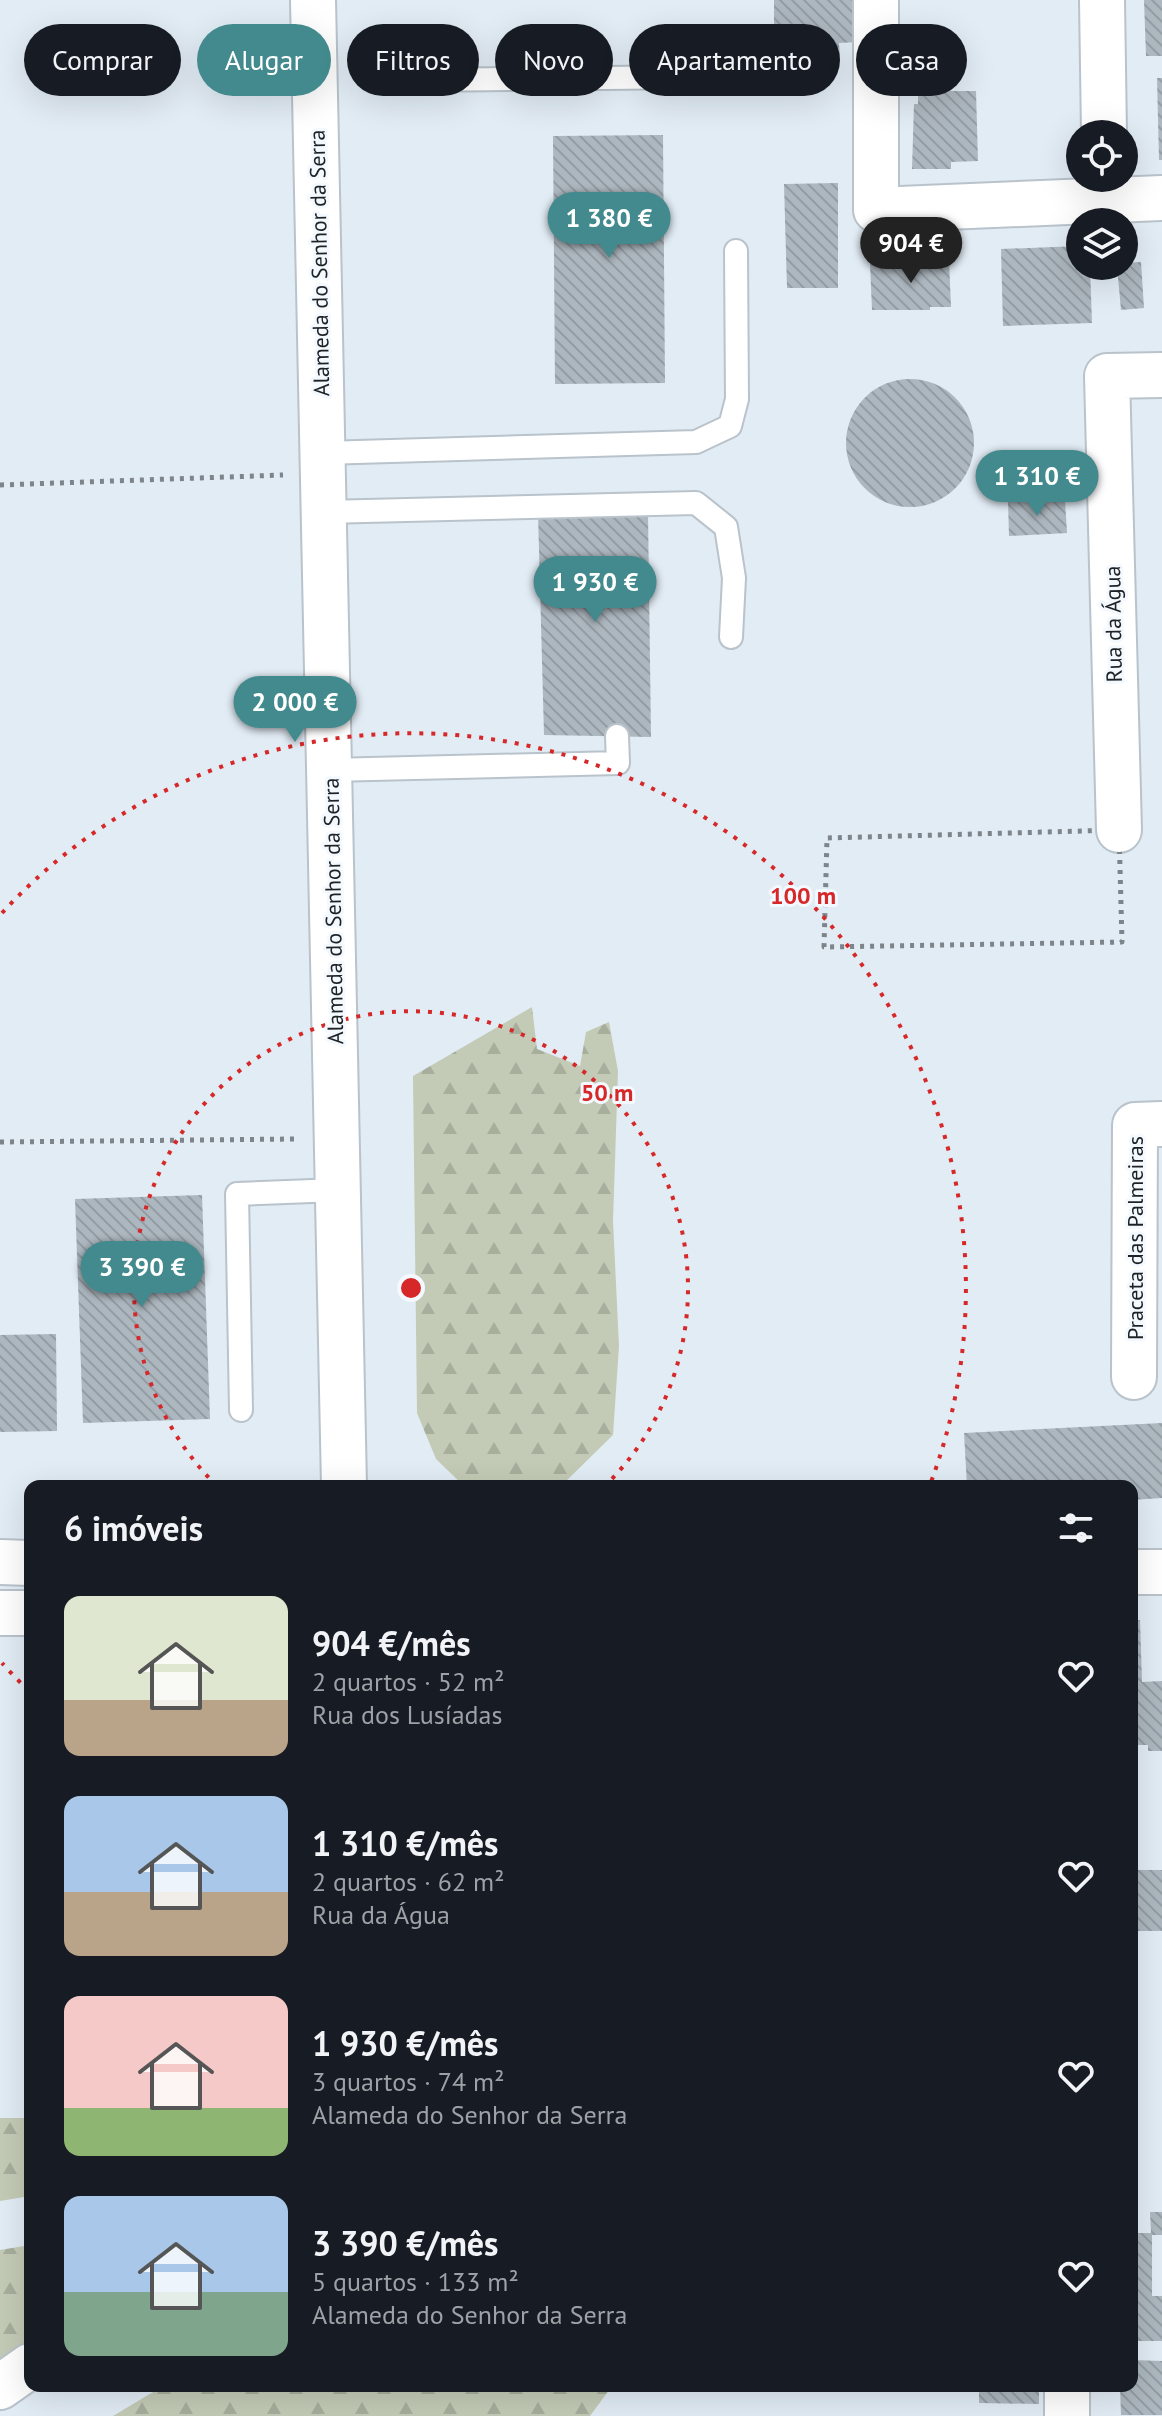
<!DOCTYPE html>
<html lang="pt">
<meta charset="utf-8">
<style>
body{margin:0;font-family:"PT Sans",sans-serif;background:#242831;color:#f1f3f6;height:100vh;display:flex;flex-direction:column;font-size:30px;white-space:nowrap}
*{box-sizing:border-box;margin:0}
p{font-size:26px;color:#9ea1a6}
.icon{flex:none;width:44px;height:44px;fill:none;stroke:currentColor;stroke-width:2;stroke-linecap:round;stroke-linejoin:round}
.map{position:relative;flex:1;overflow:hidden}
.panel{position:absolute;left:24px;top:1480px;width:1114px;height:912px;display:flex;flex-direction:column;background:#171b24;border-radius:16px;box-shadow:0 8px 32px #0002}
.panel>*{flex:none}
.banner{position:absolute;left:24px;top:24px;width:1114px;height:72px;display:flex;gap:16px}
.buttons{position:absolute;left:1066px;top:120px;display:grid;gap:16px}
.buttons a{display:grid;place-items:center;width:72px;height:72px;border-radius:50%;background:#171b24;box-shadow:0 8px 32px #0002;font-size:40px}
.price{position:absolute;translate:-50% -68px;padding:0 18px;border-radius:28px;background:#428a8d;color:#fff;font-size:26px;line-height:52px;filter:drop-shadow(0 2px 4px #0008)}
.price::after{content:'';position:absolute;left:50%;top:48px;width:24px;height:18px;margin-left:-12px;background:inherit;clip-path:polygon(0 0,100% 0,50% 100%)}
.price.on{background:#222;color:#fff}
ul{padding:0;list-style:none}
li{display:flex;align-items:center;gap:24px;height:200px;padding:0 40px}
li span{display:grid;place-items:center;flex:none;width:224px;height:160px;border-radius:16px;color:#555}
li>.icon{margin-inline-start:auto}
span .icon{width:96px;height:96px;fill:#fffc;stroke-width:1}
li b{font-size:34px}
h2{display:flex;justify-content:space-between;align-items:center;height:96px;padding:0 40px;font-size:34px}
.tag{padding:0 28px;border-radius:36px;background:#171b24;box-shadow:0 8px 32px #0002;font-size:28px;line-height:72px}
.tag.on{background:#428a8d;color:#fff}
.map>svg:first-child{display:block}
.forest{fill:url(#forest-firs)}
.building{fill:url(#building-back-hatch)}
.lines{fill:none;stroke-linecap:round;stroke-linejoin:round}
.service-casing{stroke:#b9c3cb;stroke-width:26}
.minor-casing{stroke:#b9c3cb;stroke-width:48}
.tertiary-casing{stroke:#b9c3cb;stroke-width:48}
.path{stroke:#7d848a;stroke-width:5;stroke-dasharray:4 6;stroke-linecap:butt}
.service{stroke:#fff;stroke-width:22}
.minor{stroke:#fff;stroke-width:44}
.tertiary{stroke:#fff;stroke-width:44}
.ring{fill:none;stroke:#d62828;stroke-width:4;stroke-dasharray:4 8}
.labels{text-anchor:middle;stroke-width:6;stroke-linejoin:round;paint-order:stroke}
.street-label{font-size:22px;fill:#1e2225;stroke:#f3f9fe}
.centre{fill:#d62828;stroke:#f3f9fe;stroke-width:4}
.ring-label{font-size:24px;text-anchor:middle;font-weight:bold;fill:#d62828;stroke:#f3f9fe;stroke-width:6;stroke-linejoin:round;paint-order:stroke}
</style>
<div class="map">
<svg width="1162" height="2416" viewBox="0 0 1162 2416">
<defs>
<pattern id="forest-firs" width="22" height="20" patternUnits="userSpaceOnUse" patternTransform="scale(2)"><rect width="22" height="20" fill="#c3cbb6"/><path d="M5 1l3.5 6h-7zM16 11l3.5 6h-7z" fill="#a7ae9c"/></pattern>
<pattern id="building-back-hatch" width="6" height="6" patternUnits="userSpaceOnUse" patternTransform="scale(2)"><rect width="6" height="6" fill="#adb7bf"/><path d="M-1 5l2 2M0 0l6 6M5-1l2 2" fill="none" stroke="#949da4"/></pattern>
</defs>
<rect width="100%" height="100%" fill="#e2ecf5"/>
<path class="forest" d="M532 1007 537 1049 580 1066 586 1032 609 1022 618 1071 613 1221 619 1346 613 1435 561 1486H464L436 1459 417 1413 413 1076Z
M0 2118H30V2196L0 2201Z
M30 2245V2341L0 2362V2250Z
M163 2386H612L590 2416H113Z"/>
<path class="building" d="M774 0H856L857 42 839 43 840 57 823 58 822 43 774 44Z
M1144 0H1162V56H1146Z
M1157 78H1162V160H1159Z
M904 80H919V91H976L978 161 951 162V169H912L914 104H918V94L904 95Z
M663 135 665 383 555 384 553 136Z
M838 183V288H787L784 184Z
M1080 246V266H1090L1092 323 1003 326 1001 249Z
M928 257 929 261 949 260 951 307H930V310H872L870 264 909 262V258Z
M1141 262 1144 308 1121 310 1117 266H1124V263Z
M846 443a64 64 0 1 1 128 0a64 64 0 1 1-128 0Z
M1065 500 1067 533 1009 536 1008 501Z
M648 512 651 737 544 735 538 513Z
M202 1195 210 1419 83 1423 75 1199Z
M56 1334 57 1431 0 1432V1335Z
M1162 1423V1498L1132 1500V1486H967L964 1433Z
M1132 1620H1140L1142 1682 1162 1681V1751H1148V1745H1132Z
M1132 1870H1162V1931H1132Z
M1150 2212H1162V2235H1152V2296H1162V2341H1132V2233H1151Z
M1132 2360 1162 2361V2415H1121L1120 2386H1132Z
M979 2386H1039V2404L979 2403Z"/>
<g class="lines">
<defs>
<path id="service" d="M418 80 700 77
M323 453 696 442 730 426 737 399 736 251
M324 512 696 503 726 527 734 578 731 637
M330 770 618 763 617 736
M241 1410 237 1194 338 1190"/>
<path id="minor" d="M876 0V210L1162 198
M1102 0 1104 134
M1119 830 1107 376 1162 375
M1134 1377 1135 1125 1162 1124
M0 2387 30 2366
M1067 2416V2386"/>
<path id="tertiary" d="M313 0 344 1486
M0 1562 30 1563
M1132 1572H1162
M0 1613H30"/>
</defs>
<use href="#service" class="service-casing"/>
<use href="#minor" class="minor-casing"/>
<use href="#tertiary" class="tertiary-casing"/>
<path class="path" d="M0 485 283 475
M1119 830 1122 942 824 947 827 838Z
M0 1142 296 1139"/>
<use href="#service" class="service"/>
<use href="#minor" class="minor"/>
<use href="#tertiary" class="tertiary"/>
</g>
<g class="ring">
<path d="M217 1486A277 277 0 1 1 605 1486"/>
<path d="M29 1691A555 555 0 0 1 2 1663M2 913A555 555 0 0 1 931 1482"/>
</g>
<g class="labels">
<g class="street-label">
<text transform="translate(319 263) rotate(-91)" y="8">Alameda do Senhor da Serra</text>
<text transform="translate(1113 624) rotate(-91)" y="8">Rua da Água</text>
<text transform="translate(333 911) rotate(-91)" y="8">Alameda do Senhor da Serra</text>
<text transform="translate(1135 1238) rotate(-90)" y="8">Praceta das Palmeiras</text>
</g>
</g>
<circle cx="411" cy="1288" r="12" class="centre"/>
<g class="ring-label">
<text x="803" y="904">100 m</text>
<text x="607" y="1101">50 m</text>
</g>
</svg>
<div class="buttons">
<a><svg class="icon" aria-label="locate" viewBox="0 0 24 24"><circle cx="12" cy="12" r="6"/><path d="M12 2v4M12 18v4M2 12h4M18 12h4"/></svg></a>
<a><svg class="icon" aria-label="layers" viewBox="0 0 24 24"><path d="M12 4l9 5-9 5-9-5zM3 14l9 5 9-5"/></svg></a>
</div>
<b class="price" style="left:609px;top:260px">1 380 €</b>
<b class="price on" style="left:911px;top:285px">904 €</b>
<b class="price" style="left:1037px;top:518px">1 310 €</b>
<b class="price" style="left:595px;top:624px">1 930 €</b>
<b class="price" style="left:295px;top:744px">2 000 €</b>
<b class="price" style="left:142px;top:1309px">3 390 €</b>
<div class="banner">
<a class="tag">Comprar</a>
<a class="tag on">Alugar</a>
<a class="tag">Filtros</a>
<a class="tag">Novo</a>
<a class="tag">Apartamento</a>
<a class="tag">Casa</a>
</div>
<section class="panel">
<h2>6 imóveis<svg class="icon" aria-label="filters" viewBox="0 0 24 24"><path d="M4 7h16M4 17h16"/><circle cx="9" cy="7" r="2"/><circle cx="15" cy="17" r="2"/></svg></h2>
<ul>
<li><span style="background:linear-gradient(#dfe7d0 65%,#b9a48a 0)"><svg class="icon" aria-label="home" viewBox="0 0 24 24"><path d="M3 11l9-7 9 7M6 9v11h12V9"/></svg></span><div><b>904 €/mês</b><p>2 quartos · 52 m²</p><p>Rua dos Lusíadas</p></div><svg class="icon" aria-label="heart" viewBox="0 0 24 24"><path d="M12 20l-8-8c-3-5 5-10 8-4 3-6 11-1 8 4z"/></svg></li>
<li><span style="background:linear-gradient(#a9c7e8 60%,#b9a48a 0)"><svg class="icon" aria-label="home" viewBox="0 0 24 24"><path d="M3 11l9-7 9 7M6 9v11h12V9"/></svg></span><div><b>1 310 €/mês</b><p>2 quartos · 62 m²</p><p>Rua da Água</p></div><svg class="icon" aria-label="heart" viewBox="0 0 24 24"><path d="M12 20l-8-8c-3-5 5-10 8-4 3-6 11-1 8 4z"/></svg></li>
<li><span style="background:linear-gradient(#f6c9c9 70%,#8fb573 0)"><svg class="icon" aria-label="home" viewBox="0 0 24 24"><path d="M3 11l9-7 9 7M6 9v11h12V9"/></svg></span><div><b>1 930 €/mês</b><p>3 quartos · 74 m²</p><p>Alameda do Senhor da Serra</p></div><svg class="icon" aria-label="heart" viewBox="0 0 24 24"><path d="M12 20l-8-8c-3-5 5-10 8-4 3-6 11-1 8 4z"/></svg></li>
<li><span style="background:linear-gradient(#a9c7e8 60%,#7fa58c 0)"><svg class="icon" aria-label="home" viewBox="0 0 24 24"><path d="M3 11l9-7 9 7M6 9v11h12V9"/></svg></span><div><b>3 390 €/mês</b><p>5 quartos · 133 m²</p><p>Alameda do Senhor da Serra</p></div><svg class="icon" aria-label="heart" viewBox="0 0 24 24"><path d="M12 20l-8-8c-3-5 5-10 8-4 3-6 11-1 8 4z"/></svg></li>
</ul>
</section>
</div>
